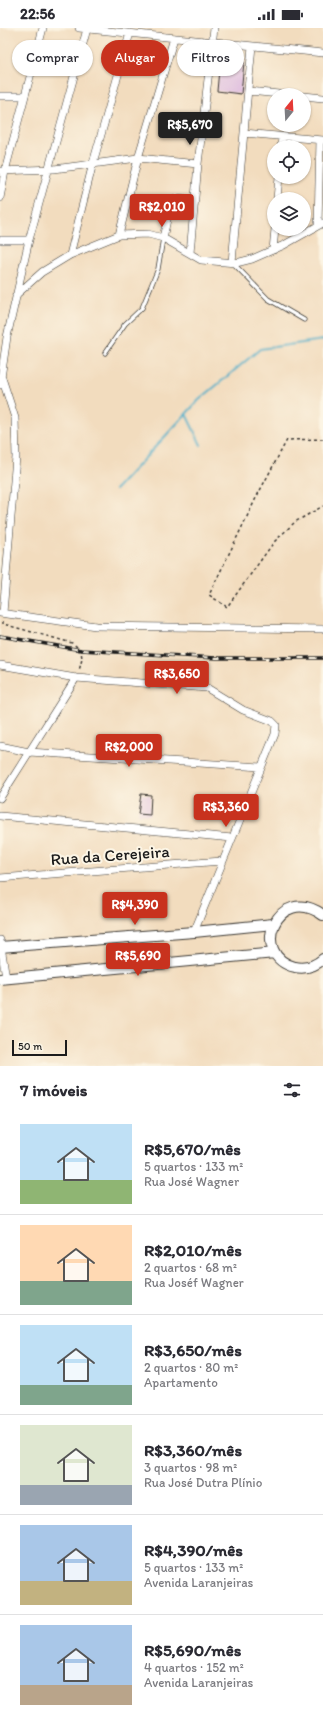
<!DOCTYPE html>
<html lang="pt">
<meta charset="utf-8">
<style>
body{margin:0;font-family:Itim,sans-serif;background:#f7f7f7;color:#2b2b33;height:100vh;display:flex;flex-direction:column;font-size:15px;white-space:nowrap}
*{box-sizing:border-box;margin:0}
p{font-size:13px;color:#7c7c81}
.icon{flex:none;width:22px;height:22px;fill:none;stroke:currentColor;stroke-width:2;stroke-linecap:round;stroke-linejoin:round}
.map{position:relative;height:1038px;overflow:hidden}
.drawer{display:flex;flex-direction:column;background:#fff;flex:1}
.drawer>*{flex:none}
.banner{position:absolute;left:12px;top:12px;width:299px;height:36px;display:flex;gap:8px}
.needle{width:26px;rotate:18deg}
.tools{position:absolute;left:267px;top:60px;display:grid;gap:8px}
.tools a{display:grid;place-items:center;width:44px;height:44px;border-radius:50%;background:#fff;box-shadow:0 1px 3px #0004;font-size:20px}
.scale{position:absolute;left:12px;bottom:10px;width:55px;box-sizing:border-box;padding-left:4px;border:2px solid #1c1c1c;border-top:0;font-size:11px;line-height:14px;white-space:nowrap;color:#1c1c1c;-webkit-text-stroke:3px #fcf5e5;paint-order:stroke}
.price{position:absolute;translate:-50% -34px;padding:0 9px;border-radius:4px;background:#c8321e;color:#fff;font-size:13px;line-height:26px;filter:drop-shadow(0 1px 2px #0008)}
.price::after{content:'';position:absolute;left:50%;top:24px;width:12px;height:9px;margin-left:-6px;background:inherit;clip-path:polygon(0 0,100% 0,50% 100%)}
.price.active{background:#222;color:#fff}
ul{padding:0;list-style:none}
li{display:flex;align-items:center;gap:12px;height:100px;padding:0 20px}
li+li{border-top:1px solid #e1e1e2}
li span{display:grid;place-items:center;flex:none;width:112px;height:80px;border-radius:0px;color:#555}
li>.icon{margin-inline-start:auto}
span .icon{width:48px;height:48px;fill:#fffc;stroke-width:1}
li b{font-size:17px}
h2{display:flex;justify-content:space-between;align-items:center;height:48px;padding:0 20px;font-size:17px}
.chip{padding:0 14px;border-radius:18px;background:#fff;box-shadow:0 1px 3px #0004;font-size:14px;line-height:36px}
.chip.active{background:#c8321e;color:#fff}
.status{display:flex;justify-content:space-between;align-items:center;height:28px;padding:0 20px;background:#fff;direction:ltr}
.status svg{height:11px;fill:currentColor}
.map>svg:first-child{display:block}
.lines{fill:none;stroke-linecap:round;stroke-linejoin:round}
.stream{stroke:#48adc8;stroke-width:2}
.building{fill:#dab5de}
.lane-casing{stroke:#3c3934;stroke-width:5}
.street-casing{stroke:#3c3934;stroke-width:8}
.secondary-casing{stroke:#3c3934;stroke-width:12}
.path{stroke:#3c3934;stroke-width:1.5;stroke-dasharray:3 3;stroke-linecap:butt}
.lane{stroke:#fff;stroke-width:3.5}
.street{stroke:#fff;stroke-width:7}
.secondary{stroke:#fff;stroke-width:10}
.rail-casing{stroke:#1c1c1c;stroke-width:3.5}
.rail{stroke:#fcf5e5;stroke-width:2;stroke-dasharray:6;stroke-linecap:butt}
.labels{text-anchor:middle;stroke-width:4;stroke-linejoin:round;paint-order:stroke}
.street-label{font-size:17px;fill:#1c1c1c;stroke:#fcf5e5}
</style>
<div class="status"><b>22:56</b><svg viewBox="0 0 49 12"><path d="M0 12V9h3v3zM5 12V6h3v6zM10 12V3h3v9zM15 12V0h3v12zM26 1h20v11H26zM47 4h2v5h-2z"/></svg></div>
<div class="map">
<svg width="323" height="1038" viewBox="0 0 323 1038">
<rect width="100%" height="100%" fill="#fcf5e5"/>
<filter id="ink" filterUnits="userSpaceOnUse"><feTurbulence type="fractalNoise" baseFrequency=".025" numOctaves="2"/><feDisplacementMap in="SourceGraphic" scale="8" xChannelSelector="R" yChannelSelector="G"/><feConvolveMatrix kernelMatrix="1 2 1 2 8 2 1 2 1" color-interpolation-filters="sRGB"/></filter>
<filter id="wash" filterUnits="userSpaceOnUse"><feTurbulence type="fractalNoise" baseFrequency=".012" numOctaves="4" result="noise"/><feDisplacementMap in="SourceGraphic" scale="16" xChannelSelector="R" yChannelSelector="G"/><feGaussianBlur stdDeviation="0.9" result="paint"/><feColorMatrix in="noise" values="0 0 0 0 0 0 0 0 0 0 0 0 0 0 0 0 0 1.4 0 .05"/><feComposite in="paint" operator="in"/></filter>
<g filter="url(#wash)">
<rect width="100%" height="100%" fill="#f2dcbe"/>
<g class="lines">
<path class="stream" d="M186 386 201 417
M115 462 199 372 260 321 323 312"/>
</g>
<g id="blocks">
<path class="building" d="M220 31 244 34 241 66 217 63Z
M141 766 151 767 150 787 138 786Z"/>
</g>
</g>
<g filter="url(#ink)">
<use href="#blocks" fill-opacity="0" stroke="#3c3934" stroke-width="1"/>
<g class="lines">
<defs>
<path id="lane" d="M233 235 268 271 304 292
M105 325 125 296 142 280 158 241 163 210"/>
<path id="street" d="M79 0 323 25
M248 63 289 67
M0 68H25
M304 68 323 70
M244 105 323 112
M281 119 282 109
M0 143 54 141 138 130 198 136
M0 170 5 143 43 0
M277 171 279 149
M318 197 320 112
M119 207 138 130 174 10
M163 210 170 178 177 170 195 172
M0 212H29
M273 222 275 201
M190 225 198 136 214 0
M70 227 93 135 130 5
M232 234 252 18
M16 267 42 244 70 227 119 207 148 206 163 210 201 232 236 235 252 231 284 217 323 195
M2 350 15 390 16 429 3 585
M0 357 7 309 29 212 87 1
M0 585 96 598 323 601
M0 637 76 650 207 660 243 682 272 693 276 697 275 706 194 904
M0 718 29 724 261 739
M0 770 76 650
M0 788 232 810
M0 850 222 833
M0 912 6 950"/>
<path id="secondary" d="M323 887C277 854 248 928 295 939 305 941 315 938 323 931
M0 919 194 904 273 896
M0 951 275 925"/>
</defs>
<use href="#lane" class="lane-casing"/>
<use href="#street" class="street-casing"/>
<use href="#secondary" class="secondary-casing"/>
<path class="path" d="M323 411 287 412 257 468 209 567 227 579 274 514 295 494 323 478
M3 593V596L72 615 81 622 82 631 79 643"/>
<use href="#lane" class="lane"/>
<use href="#street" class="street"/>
<use href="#secondary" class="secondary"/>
<defs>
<path id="rail" d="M0 608 81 622 216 630H323"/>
</defs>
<use href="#rail" class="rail-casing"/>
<use href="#rail" class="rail"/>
</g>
</g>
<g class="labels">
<g class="street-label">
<text transform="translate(110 827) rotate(-4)" y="6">Rua da Cerejeira</text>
</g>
</g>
</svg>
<div class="tools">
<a><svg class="needle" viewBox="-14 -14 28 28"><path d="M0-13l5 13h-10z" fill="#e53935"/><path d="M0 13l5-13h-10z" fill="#7c7c81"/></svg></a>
<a><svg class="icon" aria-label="locate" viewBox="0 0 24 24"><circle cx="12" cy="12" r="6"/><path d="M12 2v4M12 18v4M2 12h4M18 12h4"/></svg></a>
<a><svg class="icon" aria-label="layers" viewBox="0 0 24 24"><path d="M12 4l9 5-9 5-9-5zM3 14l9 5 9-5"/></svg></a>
</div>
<div class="scale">50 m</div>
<b class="price active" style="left:190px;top:118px">R$5,670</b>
<b class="price" style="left:162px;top:200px">R$2,010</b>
<b class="price" style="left:177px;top:667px">R$3,650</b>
<b class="price" style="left:129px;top:740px">R$2,000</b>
<b class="price" style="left:226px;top:800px">R$3,360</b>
<b class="price" style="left:135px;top:898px">R$4,390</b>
<b class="price" style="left:138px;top:949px">R$5,690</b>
<div class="banner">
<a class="chip">Comprar</a>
<a class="chip active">Alugar</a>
<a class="chip">Filtros</a>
</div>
</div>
<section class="drawer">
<h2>7 imóveis<svg class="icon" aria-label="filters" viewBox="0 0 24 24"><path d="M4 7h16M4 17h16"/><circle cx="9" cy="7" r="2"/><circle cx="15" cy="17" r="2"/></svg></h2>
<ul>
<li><span style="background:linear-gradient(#bfe0f5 70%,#8fb573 0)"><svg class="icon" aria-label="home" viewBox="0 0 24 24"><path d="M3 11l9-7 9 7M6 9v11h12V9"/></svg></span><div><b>R$5,670/mês</b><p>5 quartos · 133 m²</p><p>Rua José Wagner</p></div></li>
<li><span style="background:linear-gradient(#ffd9b3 70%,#7fa58c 0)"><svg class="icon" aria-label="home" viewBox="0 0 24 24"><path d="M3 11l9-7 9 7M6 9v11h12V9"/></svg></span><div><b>R$2,010/mês</b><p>2 quartos · 68 m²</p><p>Rua Joséf Wagner</p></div></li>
<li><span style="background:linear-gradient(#bfe0f5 75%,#7fa58c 0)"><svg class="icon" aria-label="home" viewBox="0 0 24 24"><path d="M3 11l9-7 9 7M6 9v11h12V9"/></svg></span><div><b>R$3,650/mês</b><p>2 quartos · 80 m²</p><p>Apartamento</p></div></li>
<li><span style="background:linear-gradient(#dfe7d0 75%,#9aa5b1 0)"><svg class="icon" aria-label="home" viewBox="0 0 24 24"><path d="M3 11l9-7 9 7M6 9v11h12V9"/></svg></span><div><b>R$3,360/mês</b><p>3 quartos · 98 m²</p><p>Rua José Dutra Plínio</p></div></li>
<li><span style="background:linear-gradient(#a9c7e8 70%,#c2b280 0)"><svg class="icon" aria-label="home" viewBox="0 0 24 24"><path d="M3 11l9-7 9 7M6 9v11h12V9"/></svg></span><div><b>R$4,390/mês</b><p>5 quartos · 133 m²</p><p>Avenida Laranjeiras</p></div></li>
<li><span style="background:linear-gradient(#a9c7e8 75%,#b9a48a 0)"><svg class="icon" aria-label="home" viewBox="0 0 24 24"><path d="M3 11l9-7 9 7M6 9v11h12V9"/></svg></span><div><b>R$5,690/mês</b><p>4 quartos · 152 m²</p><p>Avenida Laranjeiras</p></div></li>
</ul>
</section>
